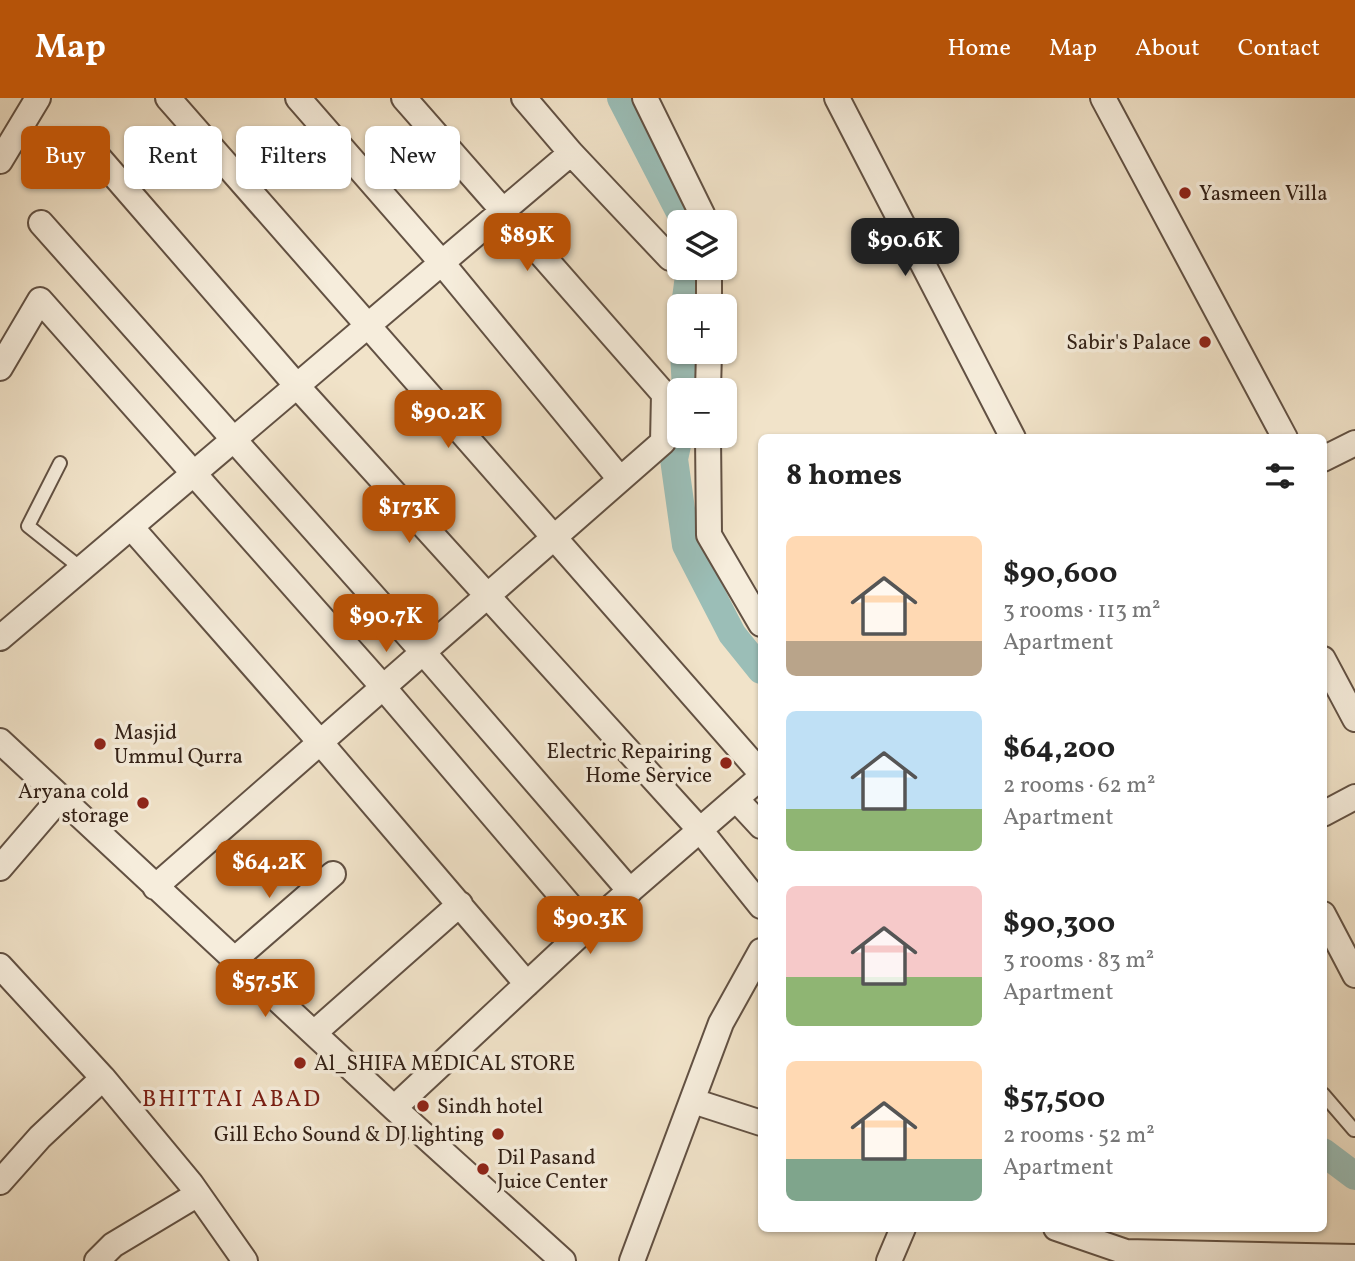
<!DOCTYPE html>
<meta charset="utf-8">
<style>
body{margin:0;font-family:Vollkorn,serif;background:#f6f6f6;color:#222;height:100vh;display:flex;flex-direction:column;font-size:26px;white-space:nowrap}
*{box-sizing:border-box;margin:0}
p{font-size:23px;color:#767676}
.icon{flex:none;width:38px;height:38px;fill:none;stroke:currentColor;stroke-width:2;stroke-linecap:round;stroke-linejoin:round}
.map{position:relative;flex:1;overflow:hidden}
.drawer{position:absolute;left:758px;top:336px;width:569px;height:798px;display:flex;flex-direction:column;background:#fff;border-radius:10px;box-shadow:0 2px 5px #0004}
.drawer>*{flex:none}
.hud{position:absolute;left:21px;top:28px;width:632px;height:63px;display:flex;gap:14px}
.fabs{position:absolute;left:667px;top:112px;display:grid;gap:14px}
.fabs a{display:grid;place-items:center;width:70px;height:70px;border-radius:10px;background:#fff;box-shadow:0 2px 5px #0004;font-size:35px}
.price{position:absolute;translate:-50% -60px;padding:0 16px;border-radius:14px;background:#b45309;color:#fff;font-size:23px;line-height:46px;filter:drop-shadow(0 2px 4px #0008)}
.price::after{content:'';position:absolute;left:50%;top:42px;width:21px;height:16px;margin-left:-10px;background:inherit;clip-path:polygon(0 0,100% 0,50% 100%)}
.price.on{background:#222;color:#fff}
ul{padding:0;list-style:none}
li{display:flex;align-items:center;gap:21px;height:175px;padding:0 28px}
li span{display:grid;place-items:center;flex:none;width:196px;height:140px;border-radius:10px;color:#555}
li>.icon{margin-inline-start:auto}
span .icon{width:84px;height:84px;fill:#fffc;stroke-width:1}
li b{font-size:30px}
h2{display:flex;justify-content:space-between;align-items:center;height:84px;padding:0 28px;font-size:30px}
.chip{padding:0 24px;border-radius:10px;background:#fff;box-shadow:0 2px 5px #0004;font-size:24px;line-height:63px}
.chip.on{background:#b45309;color:#fff}
header{display:flex;align-items:center;gap:42px;box-sizing:border-box;height:98px;padding:0 35px;background:#b45309;color:#fff}
header strong{font-size:33px}
nav{display:flex;gap:38px;margin-inline-start:auto;font-size:24px}
.map>svg:first-child{display:block}
.lines{fill:none;stroke-linecap:round;stroke-linejoin:round}
.canal{stroke:#9bbeb7;stroke-width:28}
.lane-casing{stroke:#625143;stroke-width:16}
.street-casing{stroke:#625143;stroke-width:28}
.lane{stroke:#f6eddc;stroke-width:12}
.street{stroke:#f6eddc;stroke-width:24}
.poi-dot{fill:#8f2418;stroke:#f6eddc;stroke-width:2.5}
.labels{text-anchor:middle;stroke-width:7;stroke-linejoin:round;paint-order:stroke}
.poi-label{font-size:21px;fill:#322016;stroke:#f6eddc;text-anchor:start}
.neighbourhood-label{font-size:23px;letter-spacing:2px;fill:#7a1f14;stroke:#f6eddc}
</style>
<header>
<strong>Map</strong>
<nav><a>Home</a><a>Map</a><a>About</a><a>Contact</a></nav>
</header>
<div class="map">
<svg width="1355" height="1163" viewBox="0 0 1355 1163">
<rect width="100%" height="100%" fill="#f1e3c9"/>
<filter id="stains"><feTurbulence type="fractalNoise" baseFrequency=".00286" numOctaves="4"/><feColorMatrix values="0 0 0 0 .2 0 0 0 0 .09 0 0 0 0 .02 0 0 0 .5 -.17"/></filter>
<radialGradient id="worn" r=".72"><stop offset=".6" stop-color="#630" stop-opacity="0"/><stop offset="1" stop-color="#630" stop-opacity=".3"/></radialGradient>
<g class="lines">
<path class="canal" d="M621 0 685 124
M685 208 690 170
M684 254 686 292
M679 338 674 361 686 447 732 536 761 572
M1323 1054 1355 1078"/>
<defs>
<path id="lane" d="M60 365 28 428 82 471
M1323 996 1354 1032"/>
<path id="street" d="M168 0 761 675
M298 0 442 165 620 381
M524 0 571 55 670 160
M645 0 702 116 704 124
M837 0 1013 340
M1103 0 1285 340
M94 54 297 288 700 732 761 808
M0 63 38 0
M41 125 423 554 630 793
M709 170V208
M0 270 40 202 383 589 588 829
M708 292 709 254
M708 338 709 437 761 526
M1323 361 1355 345
M131 429 320 644 527 886
M0 540 571 55
M1323 561 1355 621
M0 643 394 1010 563 1163
M736 701 761 728
M1323 716 1355 699
M0 770 60 700
M155 789 663 344 664 296 404 0
M1323 816 1355 877
M234 862 333 776
M0 868 103 980 191 1086 245 1163
M314 935 460 806
M693 1003 761 1025
M394 1010 588 829 761 679
M0 1084 40 1039 103 980
M1056 1130 1126 1154 1355 1159
M97 1163 113 1147 198 1096
M632 1163 721 925 761 853
M889 1163 903 1130"/>
</defs>
<use href="#lane" class="lane-casing"/>
<use href="#street" class="street-casing"/>
<use href="#lane" class="lane"/>
<use href="#street" class="street"/>
</g>
<g class="poi-dot">
<circle cx="1185" cy="95" r="7"/>
<circle cx="1205" cy="244" r="7"/>
<circle cx="100" cy="646" r="7"/>
<circle cx="726" cy="665" r="7"/>
<circle cx="143" cy="705" r="7"/>
<circle cx="300" cy="965" r="7"/>
<circle cx="423" cy="1008" r="7"/>
<circle cx="498" cy="1036" r="7"/>
<circle cx="483" cy="1071" r="7"/>
</g>
<g class="labels">
<g class="poi-label">
<text x="1199" y="102">Yasmeen Villa</text>
<text x="1191" y="251" text-anchor="end">Sabir's Palace</text>
<text x="114" y="641">Masjid<tspan x="114" dy="24">Ummul Qurra</tspan></text>
<text x="712" y="660" text-anchor="end">Electric Repairing<tspan x="712" dy="24">Home Service</tspan></text>
<text x="129" y="700" text-anchor="end">Aryana cold<tspan x="129" dy="24">storage</tspan></text>
<text x="314" y="972">Al_SHIFA MEDICAL STORE</text>
<text x="437" y="1015">Sindh hotel</text>
<text x="484" y="1043" text-anchor="end">Gill Echo Sound &amp; DJ lighting</text>
<text x="497" y="1066">Dil Pasand<tspan x="497" dy="24">Juice Center</tspan></text>
</g>
<g class="neighbourhood-label">
<text x="232" y="1008">BHITTAI ABAD</text>
</g>
</g>
<rect width="100%" height="100%" filter="url(#stains)"/>
<rect width="100%" height="100%" fill="url(#worn)"/>
</svg>
<div class="fabs">
<a><svg class="icon" aria-label="layers" viewBox="0 0 24 24"><path d="M12 4l9 5-9 5-9-5zM3 14l9 5 9-5"/></svg></a>
<a>+</a>
<a>−</a>
</div>
<b class="price" style="left:527px;top:175px">$89K</b>
<b class="price on" style="left:905px;top:180px">$90.6K</b>
<b class="price" style="left:448px;top:352px">$90.2K</b>
<b class="price" style="left:409px;top:447px">$173K</b>
<b class="price" style="left:386px;top:556px">$90.7K</b>
<b class="price" style="left:269px;top:802px">$64.2K</b>
<b class="price" style="left:590px;top:858px">$90.3K</b>
<b class="price" style="left:265px;top:921px">$57.5K</b>
<div class="hud">
<a class="chip on">Buy</a>
<a class="chip">Rent</a>
<a class="chip">Filters</a>
<a class="chip">New</a>
</div>
<section class="drawer">
<h2>8 homes<svg class="icon" aria-label="filters" viewBox="0 0 24 24"><path d="M4 7h16M4 17h16"/><circle cx="9" cy="7" r="2"/><circle cx="15" cy="17" r="2"/></svg></h2>
<ul>
<li><span style="background:linear-gradient(#ffd9b3 75%,#b9a48a 0)"><svg class="icon" aria-label="home" viewBox="0 0 24 24"><path d="M3 11l9-7 9 7M6 9v11h12V9"/></svg></span><div><b>$90,600</b><p>3 rooms · 113 m²</p><p>Apartment</p></div></li>
<li><span style="background:linear-gradient(#bfe0f5 70%,#8fb573 0)"><svg class="icon" aria-label="home" viewBox="0 0 24 24"><path d="M3 11l9-7 9 7M6 9v11h12V9"/></svg></span><div><b>$64,200</b><p>2 rooms · 62 m²</p><p>Apartment</p></div></li>
<li><span style="background:linear-gradient(#f6c9c9 65%,#8fb573 0)"><svg class="icon" aria-label="home" viewBox="0 0 24 24"><path d="M3 11l9-7 9 7M6 9v11h12V9"/></svg></span><div><b>$90,300</b><p>3 rooms · 83 m²</p><p>Apartment</p></div></li>
<li><span style="background:linear-gradient(#ffd9b3 70%,#7fa58c 0)"><svg class="icon" aria-label="home" viewBox="0 0 24 24"><path d="M3 11l9-7 9 7M6 9v11h12V9"/></svg></span><div><b>$57,500</b><p>2 rooms · 52 m²</p><p>Apartment</p></div></li>
</ul>
</section>
</div>
